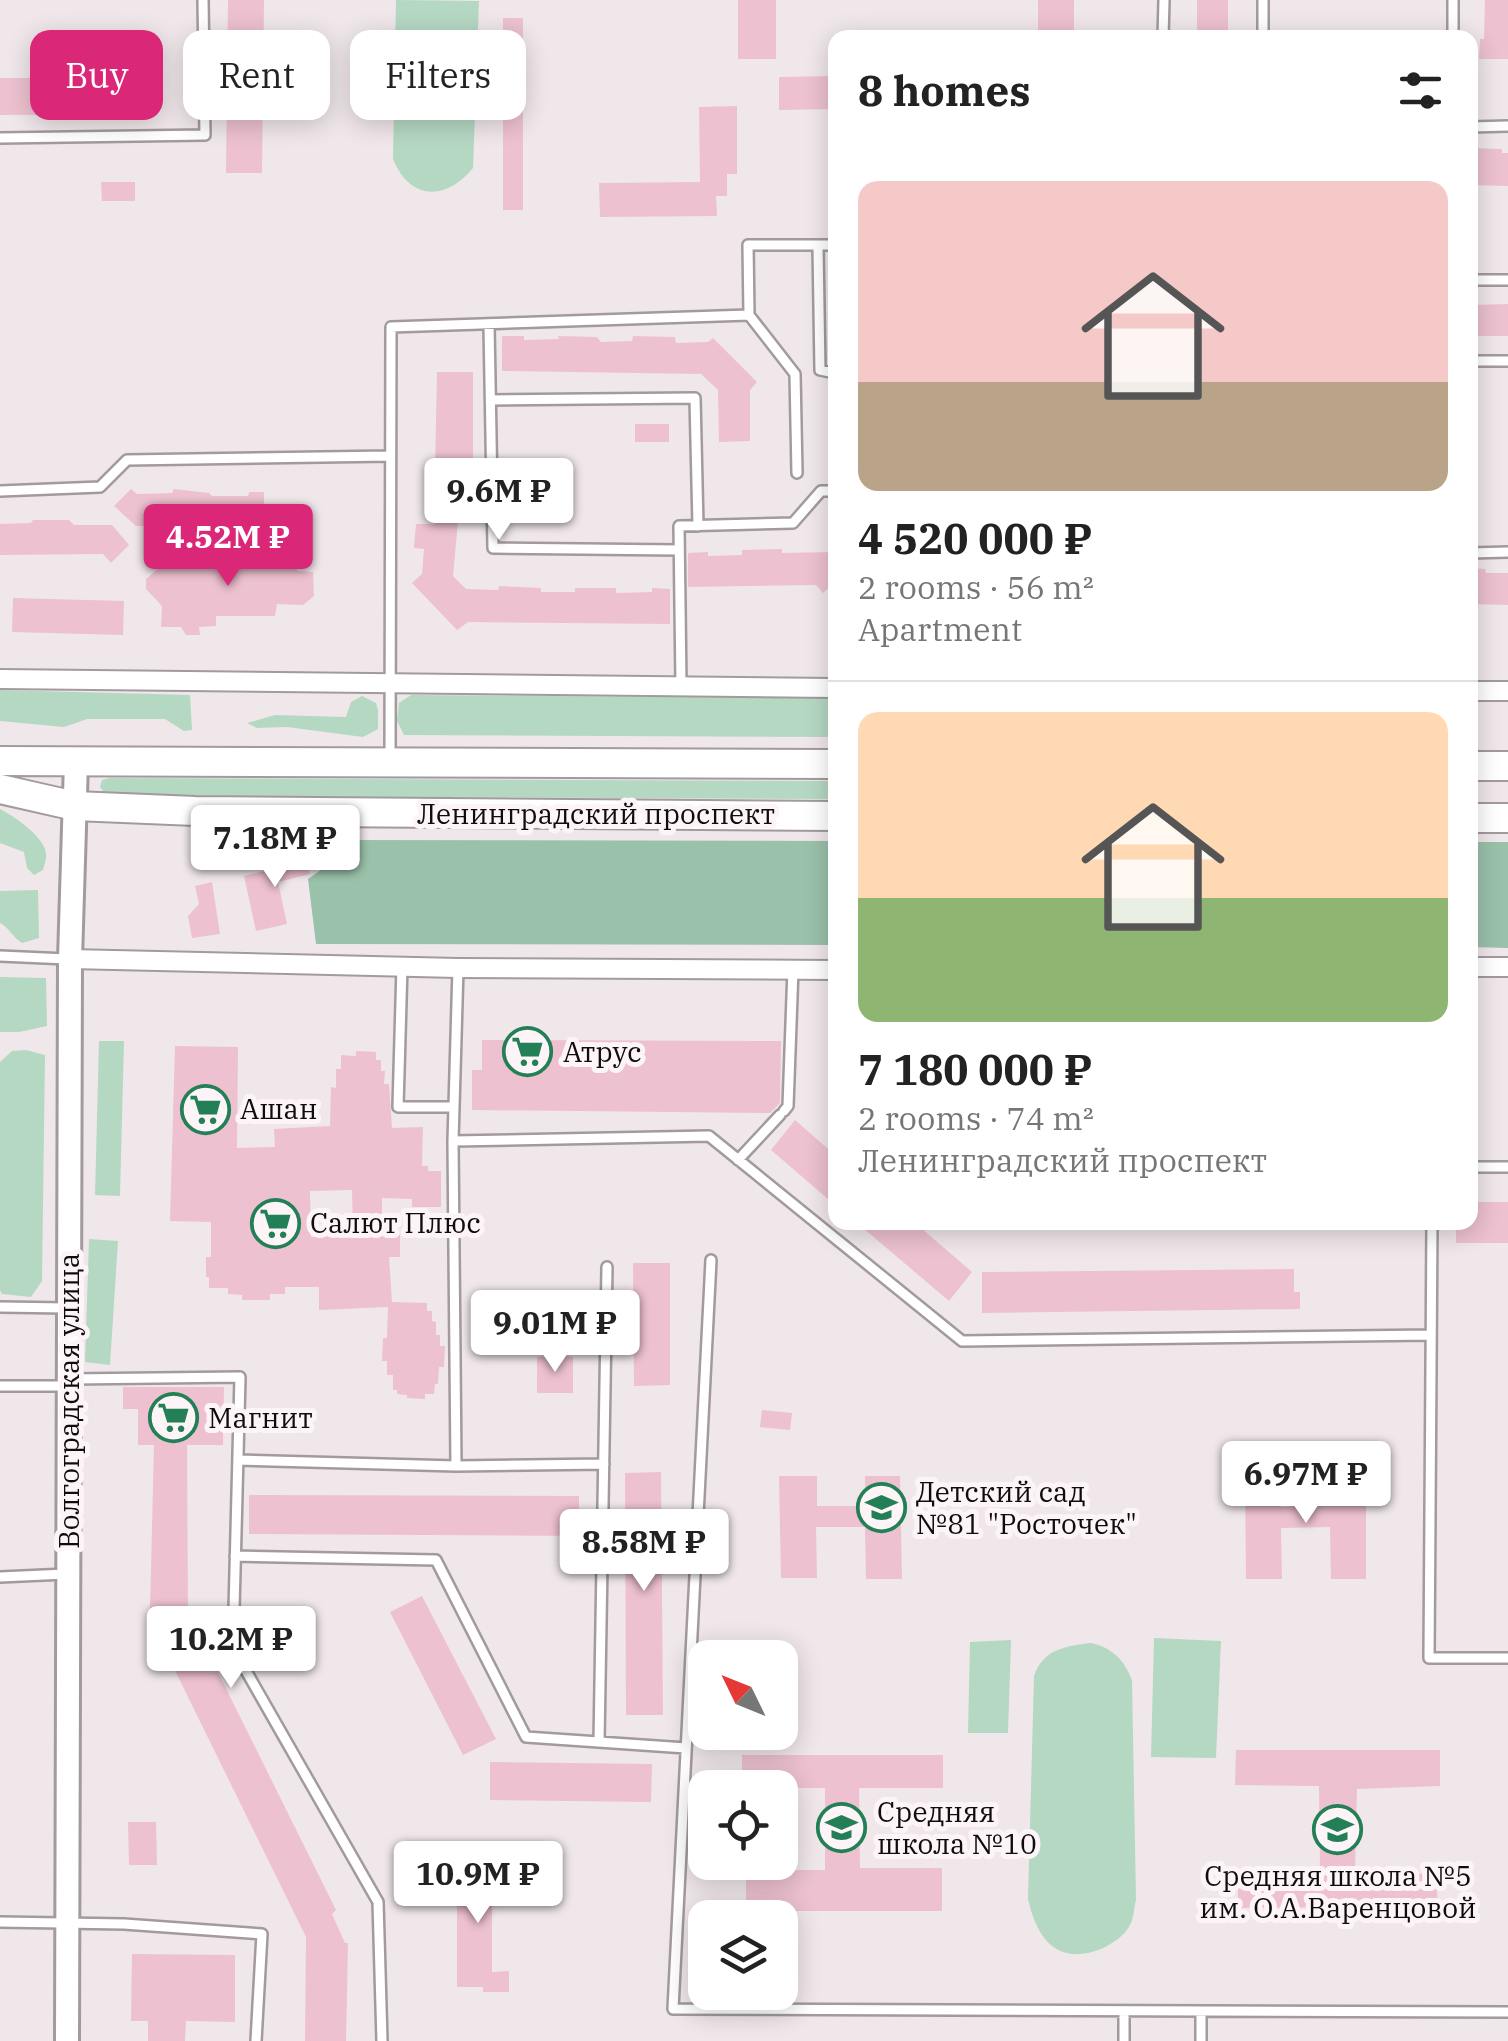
<!DOCTYPE html>
<meta charset="utf-8">
<style>
body{margin:0;font-family:"IBM Plex Serif",serif;background:#f6f6f6;color:#222;height:100vh;display:flex;flex-direction:column;font-size:38px;white-space:nowrap}
*{box-sizing:border-box;margin:0}
p{font-size:32px;color:#767676}
.icon{flex:none;width:55px;height:55px;fill:none;stroke:currentColor;stroke-width:2;stroke-linecap:round;stroke-linejoin:round}
.map{position:relative;flex:1;overflow:hidden}
.panel{position:absolute;left:828px;top:30px;width:650px;height:1200px;display:flex;flex-direction:column;background:#fff;border-radius:20px;box-shadow:0 5px 25px #0003}
.panel>*{flex:none}
.top-card{position:absolute;left:30px;top:30px;width:648px;height:90px;display:flex;gap:20px}
.needle{width:65px;rotate:313deg}
.fabs{position:absolute;left:688px;top:1640px;display:grid;gap:20px}
.fabs a{display:grid;place-items:center;width:110px;height:110px;border-radius:20px;background:#fff;box-shadow:0 5px 25px #0003;font-size:50px}
.price{position:absolute;translate:-50% -85px;padding:0 22px;border-radius:10px;background:#fff;color:#222;font-size:32px;line-height:65px;filter:drop-shadow(0 2px 5px #0008)}
.price::after{content:'';position:absolute;left:50%;top:60px;width:30px;height:22px;margin-left:-15px;background:inherit;clip-path:polygon(0 0,100% 0,50% 100%)}
.price.active{background:#db2777;color:#fff}
ul{padding:0;list-style:none}
li{display:grid;align-content:center;gap:20px;height:530px;padding:0 30px}
li+li{border-top:2px solid #e0e0e0}
li span{display:grid;place-items:center;height:310px;border-radius:20px;color:#555}
li>.icon{margin-inline-start:auto}
span .icon{width:180px;height:180px;fill:#fffc;stroke-width:1}
li b{font-size:42px}
h2{display:flex;justify-content:space-between;align-items:center;height:120px;padding:0 30px;font-size:42px}
.pill{padding:0 35px;border-radius:20px;background:#fff;box-shadow:0 5px 25px #0003;font-size:35px;line-height:90px}
.pill.active{background:#db2777;color:#fff}
.map>svg:first-child{display:block}
.green{fill:#b5d8c3}
.forest{fill:#9ac1aa}
.building{fill:#edc1cf;fill-rule:evenodd}
.lines{fill:none;stroke-linecap:round;stroke-linejoin:round}
.service-casing{stroke:#a29a9c;stroke-width:14}
.minor-casing{stroke:#a29a9c;stroke-width:22}
.tertiary-casing{stroke:#a29a9c;stroke-width:28}
.primary-casing{stroke:#a29a9c;stroke-width:32}
.service{stroke:#fff;stroke-width:9}
.minor{stroke:#fff;stroke-width:18}
.tertiary{stroke:#fff;stroke-width:22}
.primary{stroke:#fff;stroke-width:28}
.labels{text-anchor:middle;stroke-width:10;stroke-linejoin:round;paint-order:stroke}
.street-label{font-size:28px;fill:#0f0c0d;stroke:#fdf4f7}
.poi-label{font-size:28px;fill:#0f0c0d;stroke:#fdf4f7;text-anchor:start}
</style>
<div class="map">
<svg width="1508" height="2041" viewBox="0 0 1508 2041">
<rect width="100%" height="100%" fill="#f0e7ea"/>
<path class="green" d="M396 0 479 1 473 168C446 201 410 201 393 159Z
M0 690 190 695 192 730 184 731 165 719H87L64 727 0 721Z
M411 695 835 698V737L404 735 397 721 399 703Z
M362 696 376 703 378 710V729L363 737 287 727 257 728 247 723 275 715 346 717 351 702Z
M109 778 835 781V799L186 796 105 794 100 787 102 780Z
M0 809C14 816 46 838 46 854 47 859 44 865 43 870L34 875 27 868 24 852 0 843Z
M38 890 39 938 22 943C12 937 10 928 0 923V891Z
M0 977 46 978 47 1026 19 1032H0Z
M99 1041H124L120 1196 95 1195Z
M26 1050 45 1055 42 1281 31 1297 2 1294 0 1290V1062L12 1051Z
M89 1239 118 1241 110 1365 85 1362Z
M1154 1638 1221 1641 1216 1758 1151 1757Z
M1011 1640 1008 1733H968L970 1642Z
M1091 1643C1113 1648 1124 1660 1132 1680L1136 1900C1134 1907 1134 1917 1131 1923 1126 1935 1112 1944 1101 1949 1057 1966 1037 1939 1028 1899L1034 1676C1043 1649 1066 1646 1091 1643Z"/>
<path class="forest" d="M324 840 835 841V945L316 944 308 879 328 865Z
M1470 842H1508V948L1470 947Z"/>
<path class="building" d="M228 0H264L262 173H226Z
M738 0H776V59H738Z
M1038 0H1074V38H1038Z
M1197 0H1228V38H1197Z
M1485 0H1508V59H1479L1480 39H1484Z
M503 18H523V210H503Z
M835 76V109L779 110V77Z
M0 78H152V114L0 115Z
M737 106V174H727V196H716L717 216 600 217 599 183 700 182 699 107Z
M1470 148 1502 149V153H1508V186L1470 185Z
M101 182H135V201H102Z
M1508 304V336H1470V305Z
M502 336H524V340L559 339 558 336 597 337 601 342 632 341 633 336 675 337 676 343 708 342 713 338 757 382 750 390V441L719 442 718 390 701 374 502 371Z
M437 372H473V522L458 521 453 576 466 589 498 590 499 586 541 588V592H575V588H616V593L652 592V588L670 589V624L468 622 457 630 412 583 422 574 424 549 414 548 416 524H434Z
M635 424H669V442H635Z
M131 489 137 494 172 493 174 489 209 493 212 496H248L249 492H264V525L136 526 114 506Z
M33 520H69L74 525H112L129 545 111 563 103 554 0 555V524L31 523Z
M268 545 299 546 297 571 313 572 314 596 303 605 277 604 275 616H216V626L199 627 200 635H186L181 627H161L162 606 146 589V579L180 550 196 567 259 566V560H268Z
M782 549V553L835 552V582L823 593 816 585 688 587V553L708 552V556L742 555V550Z
M1470 568 1485 569 1486 573H1508V605L1470 604Z
M13 598 124 601 123 635 12 632Z
M321 846 325 860 307 864 310 874 278 882 287 924 256 931 244 876 306 861 304 850Z
M212 882 220 934 192 938 188 916 199 904 195 886Z
M482 1040 781 1041 780 1103 770 1113 472 1110V1070H482Z
M175 1046 238 1047 237 1148 275 1147 274 1129 330 1126 331 1087 336 1088V1069H341V1055L356 1056V1051L376 1052V1060H381V1071H385L384 1084H389L392 1128 423 1127 422 1166H428V1171H441V1207H412V1199L382 1198V1235H400V1257H389L392 1302 427 1303V1311H432V1321L436 1322V1335H440V1346H445L444 1367H439L438 1384H435L434 1394H425V1399L407 1398V1395L397 1394V1390H393V1375H387V1361H382L383 1338H387L388 1307 319 1310V1287H285V1294H270V1300H242V1295L228 1294V1288H209V1277H206V1257H211V1222L170 1221ZM352 1190 353 1235 311 1237 310 1191Z
M795 1120 835 1155V1205L771 1150Z
M1470 1202H1508V1243H1456V1222H1470Z
M856 1222H914L972 1272 949 1301Z
M633 1263H670V1385L634 1386Z
M1294 1269V1292H1300V1309L982 1313V1272Z
M537 1357H573V1393H537Z
M123 1387H224L223 1445H187L188 1612 336 1910 332 1914 345 1943H348L346 2041H305L306 1937 159 1638 164 1635 154 1611 150 1610 154 1445H138V1409H123Z
M762 1410 792 1413 790 1430 760 1427Z
M661 1472 663 1715H626L625 1473Z
M779 1476H817V1506H865V1476H900L902 1579H866L865 1527H816L817 1578H781Z
M1280 1476 1281 1507 1329 1505V1476H1366V1579H1331L1330 1527 1281 1528 1282 1579H1246L1245 1477Z
M249 1495 579 1496V1536L249 1534Z
M422 1596 496 1739 463 1755 390 1612Z
M1236 1750H1440V1786L1357 1789 1355 1873 1436 1874 1438 1906 1238 1908V1871L1320 1869 1319 1786 1235 1785Z
M742 1755H943V1788H859L860 1868H942V1911H746V1870H825V1788H742Z
M490 1762 652 1764 651 1802 490 1800Z
M128 1822H156L157 1865H129Z
M481 1856H509V1875H492V1972L509 1971V1992H483V1987H457V1866H481Z
M132 1954 235 1955V2022L186 2021 185 2041H148V2021H131Z"/>
<g class="lines">
<defs>
<path id="service" d="M1263 0V38
M1453 0V38
M1163 38 1164 0
M1470 127 1508 126
M0 138 205 135 203 0
M818 246 820 370 835 373
M1470 280H1508
M749 315 795 374 797 473
M489 325 493 548 679 550
M1470 361H1508
M491 400 695 398 698 526
M0 491 100 487 127 460 390 456
M1470 553 1508 552
M681 686 679 526 793 523 821 491H835
M390 758 391 327 749 315 748 245H835
M0 956 67 959
M402 966 398 1107H454
M458 968 453 1141 709 1136 962 1341 1431 1335
M784 1111 788 1106 793 969
M738 1160 780 1115
M1470 1167H1508
M1432 1222 1429 1658H1508
M711 1260 673 2009 1508 2012
M0 1307 66 1308
M71 1379 240 1377 233 1648 378 1902 382 2041
M0 1386H67
M238 1460 456 1466 453 1141
M456 1466 604 1464
M235 1556 436 1560 526 1737 686 1748
M0 1577 66 1574
M599 1742 607 1267
M0 1922 124 1924 262 1934 256 2041
M1124 2041V2011
M1201 2041V2011"/>
<path id="minor" d="M0 679 835 688
M1470 691H1508
M70 959 458 968 835 970
M1470 967H1508"/>
<path id="tertiary" d="M67 2041 70 959 76 762"/>
<path id="primary" d="M0 761 835 764
M1470 766H1508
M0 789 75 806 195 811 835 816
M1470 818H1508"/>
</defs>
<use href="#service" class="service-casing"/>
<use href="#minor" class="minor-casing"/>
<use href="#tertiary" class="tertiary-casing"/>
<use href="#primary" class="primary-casing"/>
<use href="#service" class="service"/>
<use href="#minor" class="minor"/>
<use href="#tertiary" class="tertiary"/>
<use href="#primary" class="primary"/>
</g>
<defs>
<symbol id="supermarket-ring" viewBox="-11 -11 22 22"><circle r="9.5" fill="#fdf4f7" stroke="#237f55" stroke-width="1.5"/><path d="M-6-5.5h2.5l.6 2H6L4.5 2H-2.5L-4.4-4H-6ZM-1.5 3.2a1.3 1.3 0 1 0 .1 0ZM3 3.2a1.3 1.3 0 1 0 .1 0Z" fill="#237f55"/></symbol>
<symbol id="school-ring" viewBox="-11 -11 22 22"><circle r="9.5" fill="#fdf4f7" stroke="#237f55" stroke-width="1.5"/><path d="M0-5L7-2L0 1L-7-2ZM-4 1L0 2.5L4 1V4Q0 6-4 4Z" fill="#237f55"/></symbol>
</defs>
<g fill-rule="evenodd">
<use href="#supermarket-ring" x="500" y="1024" width="55" height="55"/>
<use href="#supermarket-ring" x="178" y="1082" width="55" height="55"/>
<use href="#supermarket-ring" x="248" y="1196" width="55" height="55"/>
<use href="#supermarket-ring" x="146" y="1390" width="55" height="55"/>
<use href="#school-ring" x="854" y="1480" width="55" height="55"/>
<use href="#school-ring" x="814" y="1800" width="55" height="55"/>
<use href="#school-ring" x="1310" y="1802" width="55" height="55"/>
</g>
<g class="labels">
<g class="street-label">
<text x="596" y="824">Ленинградский проспект</text>
<text transform="translate(69 1401) rotate(-90)" y="10">Волгоградская улица</text>
</g>
<g class="poi-label">
<text x="563" y="1062">Атрус</text>
<text x="240" y="1119">Ашан</text>
<text x="310" y="1233">Салют Плюс</text>
<text x="208" y="1428">Магнит</text>
<text x="916" y="1502">Детский сад<tspan x="916" dy="32">№81 "Росточек"</tspan></text>
<text x="877" y="1822">Средняя<tspan x="877" dy="32">школа №10</tspan></text>
<text x="1338" y="1886" text-anchor="middle">Средняя школа №5<tspan x="1338" dy="32">им. О.А.Варенцовой</tspan></text>
</g>
</g>
</svg>
<div class="fabs">
<a><svg class="needle" viewBox="-14 -14 28 28"><path d="M0-13l5 13h-10z" fill="#e53935"/><path d="M0 13l5-13h-10z" fill="#767676"/></svg></a>
<a><svg class="icon" aria-label="locate" viewBox="0 0 24 24"><circle cx="12" cy="12" r="6"/><path d="M12 2v4M12 18v4M2 12h4M18 12h4"/></svg></a>
<a><svg class="icon" aria-label="layers" viewBox="0 0 24 24"><path d="M12 4l9 5-9 5-9-5zM3 14l9 5 9-5"/></svg></a>
</div>
<b class="price" style="left:499px;top:543px">9.6M ₽</b>
<b class="price active" style="left:228px;top:589px">4.52M ₽</b>
<b class="price" style="left:275px;top:890px">7.18M ₽</b>
<b class="price" style="left:555px;top:1375px">9.01M ₽</b>
<b class="price" style="left:1306px;top:1526px">6.97M ₽</b>
<b class="price" style="left:644px;top:1594px">8.58M ₽</b>
<b class="price" style="left:231px;top:1691px">10.2M ₽</b>
<b class="price" style="left:478px;top:1926px">10.9M ₽</b>
<div class="top-card">
<a class="pill active">Buy</a>
<a class="pill">Rent</a>
<a class="pill">Filters</a>
</div>
<section class="panel">
<h2>8 homes<svg class="icon" aria-label="filters" viewBox="0 0 24 24"><path d="M4 7h16M4 17h16"/><circle cx="9" cy="7" r="2"/><circle cx="15" cy="17" r="2"/></svg></h2>
<ul>
<li><span style="background:linear-gradient(#f6c9c9 65%,#b9a48a 0)"><svg class="icon" aria-label="home" viewBox="0 0 24 24"><path d="M3 11l9-7 9 7M6 9v11h12V9"/></svg></span><div><b>4 520 000 ₽</b><p>2 rooms · 56 m²</p><p>Apartment</p></div></li>
<li><span style="background:linear-gradient(#ffd9b3 60%,#8fb573 0)"><svg class="icon" aria-label="home" viewBox="0 0 24 24"><path d="M3 11l9-7 9 7M6 9v11h12V9"/></svg></span><div><b>7 180 000 ₽</b><p>2 rooms · 74 m²</p><p>Ленинградский проспект</p></div></li>
</ul>
</section>
</div>
